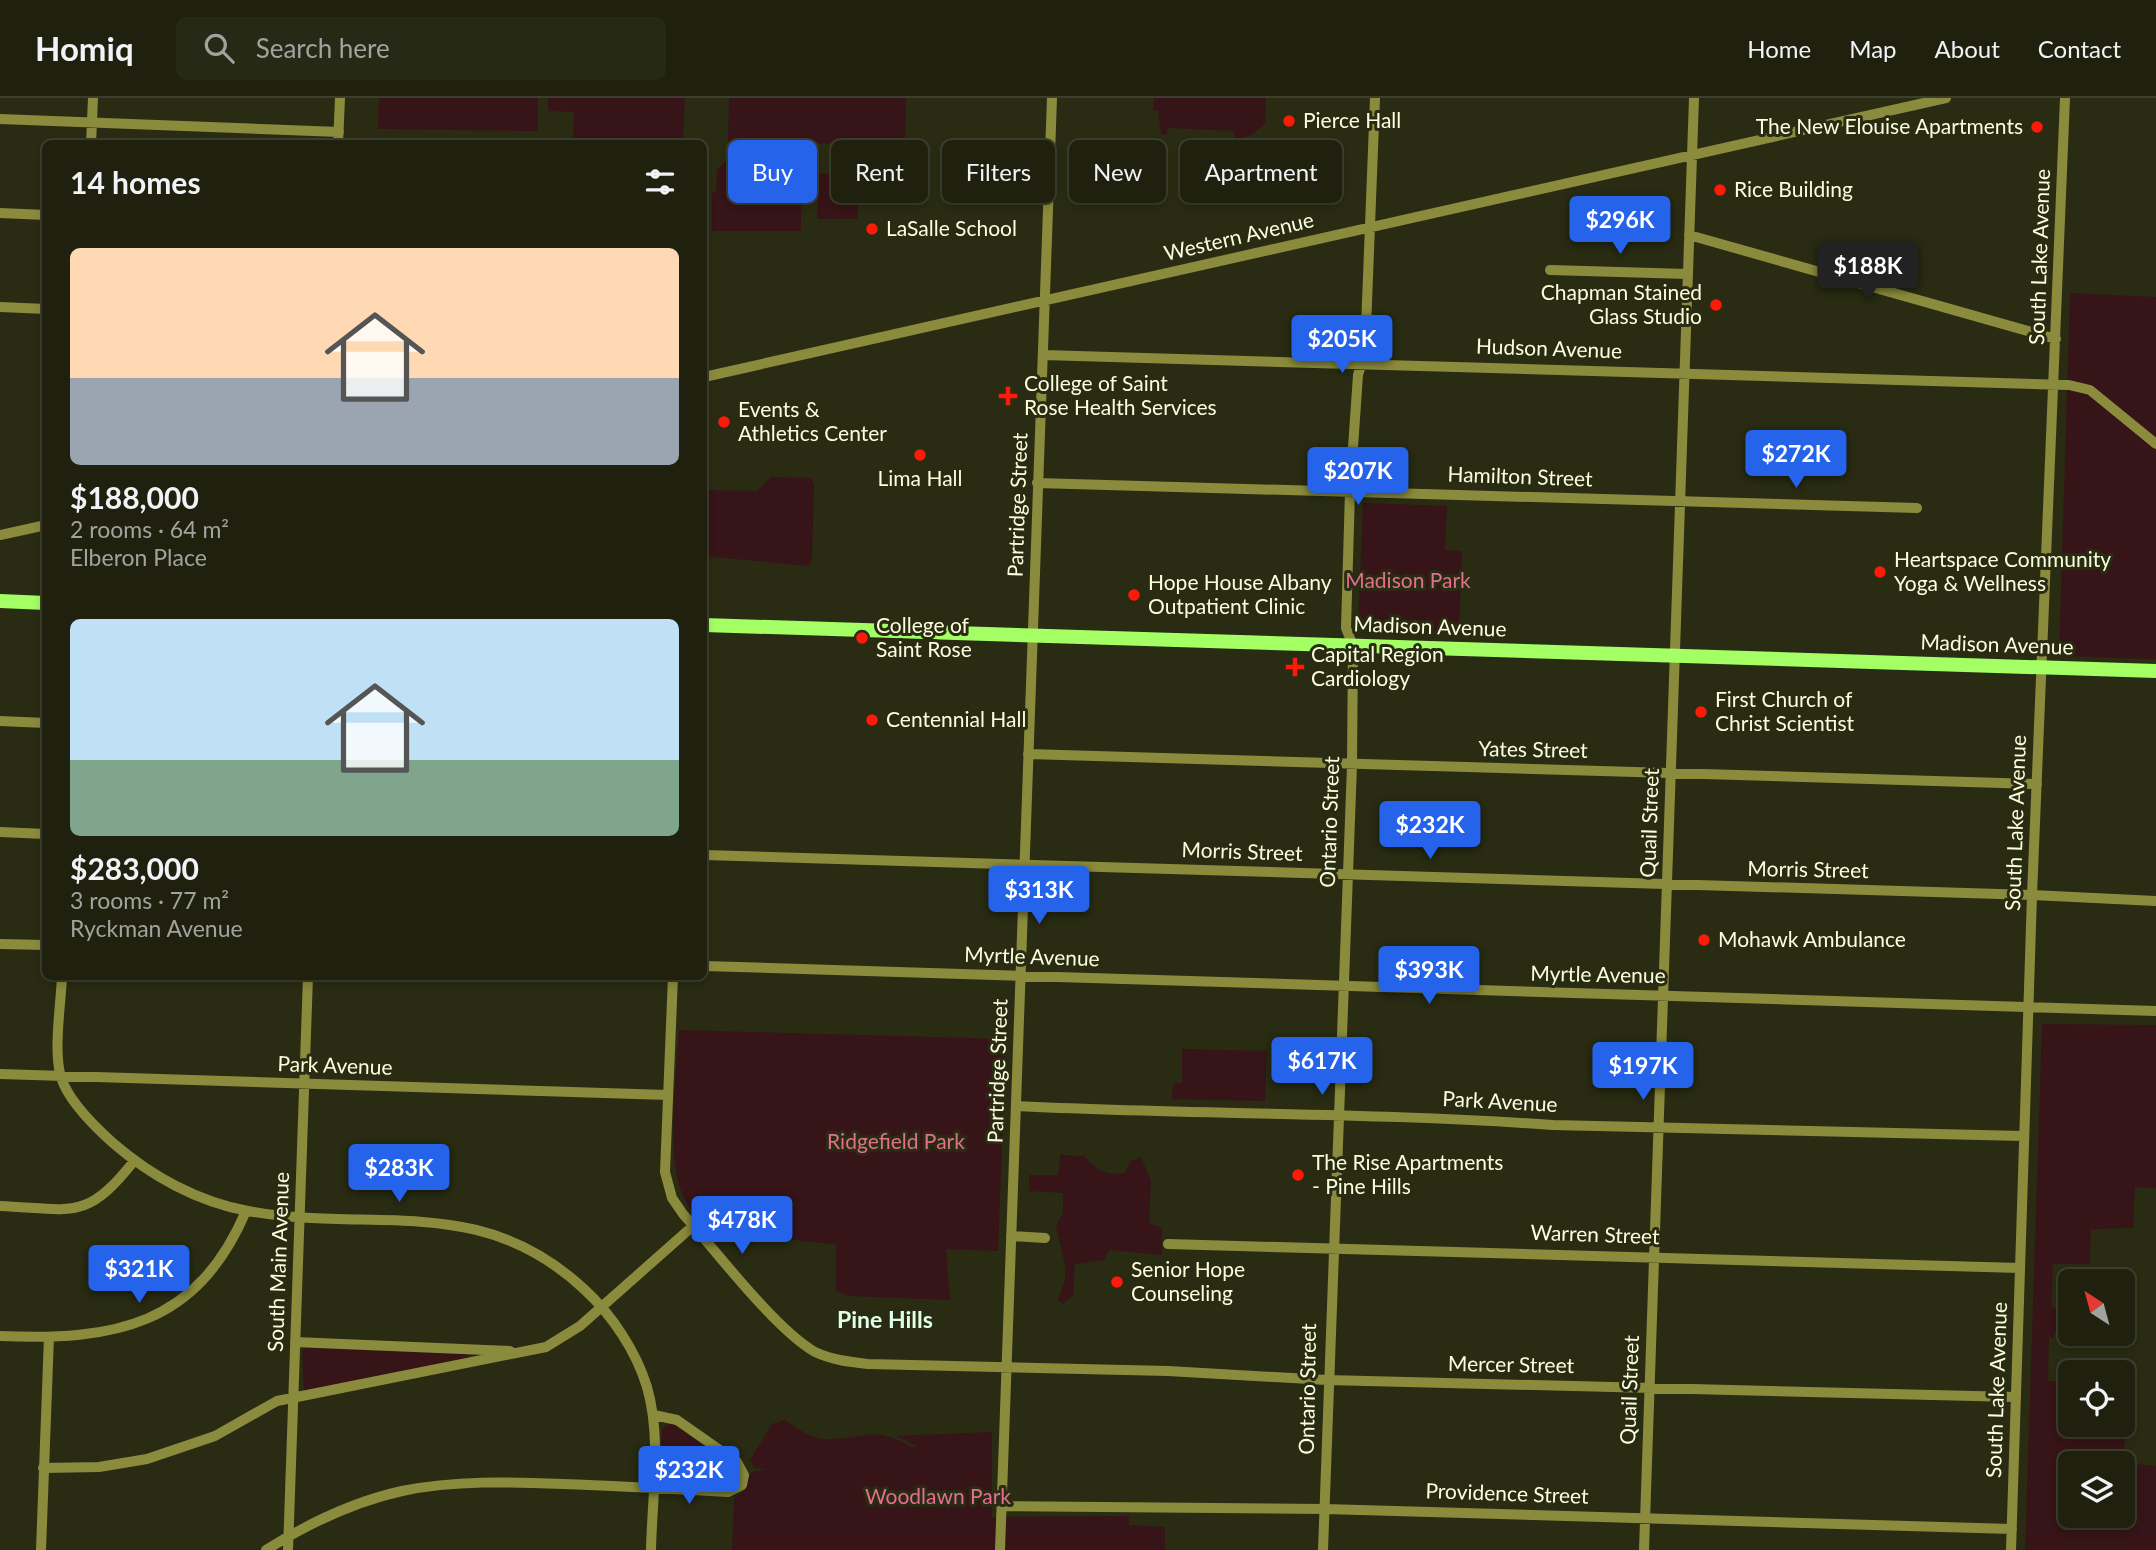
<!DOCTYPE html>
<meta charset="utf-8">
<style>
body{margin:0;font-family:Lato,sans-serif;background:#272917;color:#f1f3f6;height:100vh;display:flex;flex-direction:column;font-size:26px;white-space:nowrap}
*{box-sizing:border-box;margin:0}
p{font-size:23px;color:#a1a39e}
.icon{flex:none;width:38px;height:38px;fill:none;stroke:currentColor;stroke-width:2;stroke-linecap:round;stroke-linejoin:round}
.map{position:relative;flex:1;overflow:hidden}
.side{position:absolute;left:42px;top:42px;width:665px;height:840px;display:flex;flex-direction:column;background:#1f210e;border-radius:10px;box-shadow:0 4px 10px #0003,0 0 0 2px #3c3e2e}
.side>*{flex:none}
.banner{position:absolute;left:728px;top:42px;width:665px;height:63px;display:flex;gap:14px}
.needle{width:46px;rotate:324deg}
.buttons{position:absolute;left:2058px;top:1171px;display:grid;gap:14px}
.buttons a{display:grid;place-items:center;width:77px;height:77px;border-radius:10px;background:#1f210e;box-shadow:0 4px 10px #0003,0 0 0 2px #3c3e2e;font-size:35px}
.price{position:absolute;translate:-50% -60px;padding:0 16px;border-radius:7px;background:#2563eb;color:#fff;font-size:23px;line-height:46px;filter:drop-shadow(0 2px 4px #0008)}
.price::after{content:'';position:absolute;left:50%;top:42px;width:21px;height:16px;margin-left:-10px;background:inherit;clip-path:polygon(0 0,100% 0,50% 100%)}
.price.on{background:#222;color:#fff}
ul{padding:0;list-style:none}
li{display:grid;align-content:center;gap:14px;height:371px;padding:0 28px}
li span{display:grid;place-items:center;height:217px;border-radius:10px;color:#555}
li>.icon{margin-inline-start:auto}
span .icon{width:126px;height:126px;fill:#fffc;stroke-width:1}
li b{font-size:30px}
h2{display:flex;justify-content:space-between;align-items:center;height:84px;padding:0 28px;font-size:30px}
.tag{padding:0 24px;border-radius:10px;background:#1f210e;box-shadow:0 4px 10px #0003,0 0 0 2px #3c3e2e;font-size:24px;line-height:63px}
.tag.on{background:#2563eb;color:#fff}
header{display:flex;align-items:center;gap:42px;box-sizing:border-box;height:98px;padding:0 35px;background:#1f210e;border-bottom:2px solid #3c3e2e}
header strong{font-size:33px}
nav{display:flex;gap:38px;margin-inline-start:auto;font-size:24px}
.search{width:490px;height:63px;background:#272917;display:flex;align-items:center;gap:18px;box-sizing:border-box;padding:0 24px;border-radius:10px;color:#a1a39e;font-size:26px}
.map>svg:first-child{display:block}
.green{fill:#361417;fill-rule:evenodd}
.lines{fill:none;stroke-linecap:round;stroke-linejoin:round}
.minor{stroke:#8b8b3d;stroke-width:10}
.major{stroke:#a3ff64;stroke-width:14}
.poi-dot{fill:#ff1909;stroke:#292c12;stroke-width:2.5}
.labels{text-anchor:middle;stroke-width:6;stroke-linejoin:round;paint-order:stroke}
.poi-label{font-size:21px;fill:#fcffdd;stroke:#292c12;text-anchor:start}
.street-label{font-size:21px;fill:#fcffdd;stroke:#292c12}
.park-label{font-size:21px;fill:#e26e90;stroke:#292c12}
.neighbourhood-label{font-size:23px;font-weight:bold;fill:#dfffe9;stroke:#292c12}
</style>
<header>
<strong>Homiq</strong>
<div class="search"><svg class="icon" aria-label="search" viewBox="0 0 24 24"><circle cx="10" cy="10" r="6"/><path d="M15 15l6 6"/></svg>Search here</div>
<nav><a>Home</a><a>Map</a><a>About</a><a>Contact</a></nav>
</header>
<div class="map">
<svg width="2156" height="1452" viewBox="0 0 2156 1452">
<rect width="100%" height="100%" fill="#292c12"/>
<path class="green" d="M379 0H538V33L378 31Z
M548 0H685L683 45 573 43 574 14 548 13Z
M729 0H906L905 47 728 44Z
M1154 0H1266L1265 25 1252 37 1234 42V33L1168 30 1166 37 1161 36 1158 13H1153Z
M726 63 770 64V82L761 95H801V133H712V95L716 94 717 71Z
M818 75H858V121H817Z
M2070 195 2156 199V561L2059 558Z
M771 379 811 380 814 388 812 462 808 468 704 458V392L757 393Z
M1363 405 1447 408 1445 452 1462 453 1459 534 1358 530Z
M2042 926 2156 927V1090L2135 1089 2133 1130 2091 1131 2090 1166H2053L2051 1209 2057 1210 2056 1217 2061 1218 2059 1235H2054L2053 1240 2049 1239 2048 1283 2070 1284V1326H2123L2125 1323 2124 1365 2156 1368V1452H2025ZM2070 1365H2123V1418H2070Z
M679 932 1006 941 998 1153 946 1151 950 1202 848 1198 836 1193V1147C802 1142 720 1137 695 1115 660 1085 677 976 679 932Z
M1182 951 1267 953 1265 1003 1172 1001 1173 985H1182Z
M1060 1057 1084 1058C1097 1072 1105 1078 1125 1075L1130 1064 1141 1059 1151 1083 1149 1125 1162 1130V1157L1109 1152 1104 1162 1075 1166 1073 1197 1063 1206 1058 1202 1065 1182V1167L1056 1128 1063 1115V1095L1029 1093V1077H1058Z
M306 1250 467 1256 469 1260 304 1293 302 1253Z
M785 1322C797 1330 810 1340 825 1341 863 1342 872 1326 912 1349L917 1348 896 1338 992 1334V1419L1129 1418V1427L1165 1429V1452H732L734 1401 744 1393 751 1374 767 1371 754 1370 750 1362 772 1326Z
M671 1325 735 1368 738 1376 736 1382 724 1388 665 1383 661 1375 662 1331Z"/>
<g class="lines">
<path class="minor" d="M0 21 339 34
M91 46 93 0
M338 46 340 0
M0 115 46 117
M1689 137 2056 241
M1550 172 1688 176
M0 209 46 211
M1043 257 2069 287 2090 292 2156 346
M704 279 1946 0
M1037 385 1917 410
M0 437 46 427
M0 623 46 625
M1028 656 2037 686
M0 734 46 736
M704 757 2032 797 2156 803
M0 846 46 847
M704 868 2156 913
M62 878C61 906 53 953 61 979 68 1003 94 1028 113 1045 151 1078 198 1104 248 1113 374 1136 480 1093 585 1192 612 1217 636 1253 647 1289 662 1341 652 1399 651 1452
M673 878 665 1074 672 1100 683 1116C716 1153 775 1231 815 1254 832 1262 850 1264 868 1266L1168 1273 1327 1282 2015 1299
M0 976 668 997
M1016 1008C1195 1017 1374 1014 1553 1027L2023 1038
M0 1108C72 1111 86 1124 134 1063
M1011 1138 1045 1140
M1168 1146 2020 1170
M0 1238C114 1243 197 1228 246 1113
M295 1244 510 1253
M43 1370 99 1369 147 1361 215 1338 277 1303 546 1249 580 1228 693 1128
M1001 1408 1325 1411 2012 1431
M41 1452 49 1239
M266 1452C309 1425 352 1404 402 1393 455 1382 509 1384 563 1386 618 1388 673 1391 728 1394L742 1387 744 1377 737 1364 677 1322 654 1317
M288 1452 308 878
M1000 1452 1052 0
M1323 1452 1352 667 1353 548 1346 530 1350 393 1358 277 1365 255 1375 0
M1644 1452 1694 0
M2011 1452 2032 797 2065 0"/>
<path class="major" d="M0 503 46 505
M704 527 2156 573"/>
</g>
<g class="poi-dot">
<circle cx="1289" cy="23" r="7"/>
<circle cx="2037" cy="29" r="7"/>
<circle cx="1720" cy="92" r="7"/>
<circle cx="872" cy="131" r="7"/>
<circle cx="1716" cy="207" r="7"/>
<path d="M1004.5 287.5h7v7h7v7h-7v7h-7v-7h-7v-7h7z"/>
<circle cx="724" cy="324" r="7"/>
<circle cx="920" cy="357" r="7"/>
<circle cx="1880" cy="474" r="7"/>
<circle cx="1134" cy="497" r="7"/>
<circle cx="862" cy="540" r="7"/>
<path d="M1291.5 558.5h7v7h7v7h-7v7h-7v-7h-7v-7h7z"/>
<circle cx="1701" cy="614" r="7"/>
<circle cx="872" cy="622" r="7"/>
<circle cx="1704" cy="842" r="7"/>
<circle cx="1298" cy="1077" r="7"/>
<circle cx="1117" cy="1184" r="7"/>
</g>
<g class="labels">
<g class="poi-label">
<text x="1303" y="30">Pierce Hall</text>
<text x="2023" y="36" text-anchor="end">The New Elouise Apartments</text>
<text x="1734" y="99">Rice Building</text>
<text x="886" y="138">LaSalle School</text>
<text x="1702" y="202" text-anchor="end">Chapman Stained<tspan x="1702" dy="24">Glass Studio</tspan></text>
<text x="1024" y="293">College of Saint<tspan x="1024" dy="24">Rose Health Services</tspan></text>
<text x="738" y="319">Events &amp;<tspan x="738" dy="24">Athletics Center</tspan></text>
<text x="920" y="388" text-anchor="middle">Lima Hall</text>
<text x="1894" y="469">Heartspace Community<tspan x="1894" dy="24">Yoga &amp; Wellness</tspan></text>
<text x="1148" y="492">Hope House Albany<tspan x="1148" dy="24">Outpatient Clinic</tspan></text>
<text x="876" y="535">College of<tspan x="876" dy="24">Saint Rose</tspan></text>
<text x="1311" y="564">Capital Region<tspan x="1311" dy="24">Cardiology</tspan></text>
<text x="1715" y="609">First Church of<tspan x="1715" dy="24">Christ Scientist</tspan></text>
<text x="886" y="629">Centennial Hall</text>
<text x="1718" y="849">Mohawk Ambulance</text>
<text x="1312" y="1072">The Rise Apartments<tspan x="1312" dy="24">- Pine Hills</tspan></text>
<text x="1131" y="1179">Senior Hope<tspan x="1131" dy="24">Counseling</tspan></text>
</g>
<g class="street-label">
<text transform="translate(1239 139) rotate(-13)" y="7">Western Avenue</text>
<text transform="translate(2040 159) rotate(-88)" y="7">South Lake Avenue</text>
<text transform="translate(1549 251) rotate(2)" y="7">Hudson Avenue</text>
<text transform="translate(1520 379) rotate(2)" y="7">Hamilton Street</text>
<text transform="translate(1018 407) rotate(-88)" y="7">Partridge Street</text>
<text transform="translate(1430 529) rotate(2)" y="7">Madison Avenue</text>
<text transform="translate(1997 547) rotate(2)" y="7">Madison Avenue</text>
<text transform="translate(1533 652) rotate(1)" y="7">Yates Street</text>
<text transform="translate(1330 724) rotate(-88)" y="7">Ontario Street</text>
<text transform="translate(1650 725) rotate(-88)" y="7">Quail Street</text>
<text transform="translate(2016 725) rotate(-88)" y="7">South Lake Avenue</text>
<text transform="translate(1242 754) rotate(2)" y="7">Morris Street</text>
<text transform="translate(1808 772) rotate(1)" y="7">Morris Street</text>
<text transform="translate(1032 859) rotate(2)" y="7">Myrtle Avenue</text>
<text transform="translate(1598 877) rotate(1)" y="7">Myrtle Avenue</text>
<text transform="translate(335 968) rotate(2)" y="7">Park Avenue</text>
<text transform="translate(998 973) rotate(-88)" y="7">Partridge Street</text>
<text transform="translate(1500 1004) rotate(3)" y="7">Park Avenue</text>
<text transform="translate(1595 1137) rotate(2)" y="7">Warren Street</text>
<text transform="translate(279 1164) rotate(-88)" y="7">South Main Avenue</text>
<text transform="translate(1511 1267) rotate(1)" y="7">Mercer Street</text>
<text transform="translate(1308 1291) rotate(-89)" y="7">Ontario Street</text>
<text transform="translate(1630 1292) rotate(-88)" y="7">Quail Street</text>
<text transform="translate(1997 1292) rotate(-88)" y="7">South Lake Avenue</text>
<text transform="translate(1507 1396) rotate(2)" y="7">Providence Street</text>
</g>
<g class="park-label">
<text x="1408" y="490">Madison Park</text>
<text x="896" y="1051">Ridgefield Park</text>
<text x="938" y="1406">Woodlawn Park</text>
</g>
<g class="neighbourhood-label">
<text x="885" y="1230">Pine Hills</text>
</g>
</g>
</svg>
<div class="buttons">
<a><svg class="needle" viewBox="-14 -14 28 28"><path d="M0-13l5 13h-10z" fill="#e53935"/><path d="M0 13l5-13h-10z" fill="#a1a39e"/></svg></a>
<a><svg class="icon" aria-label="locate" viewBox="0 0 24 24"><circle cx="12" cy="12" r="6"/><path d="M12 2v4M12 18v4M2 12h4M18 12h4"/></svg></a>
<a><svg class="icon" aria-label="layers" viewBox="0 0 24 24"><path d="M12 4l9 5-9 5-9-5zM3 14l9 5 9-5"/></svg></a>
</div>
<b class="price" style="left:1620px;top:158px">$296K</b>
<b class="price on" style="left:1868px;top:204px">$188K</b>
<b class="price" style="left:1342px;top:277px">$205K</b>
<b class="price" style="left:1796px;top:392px">$272K</b>
<b class="price" style="left:1358px;top:409px">$207K</b>
<b class="price" style="left:1430px;top:763px">$232K</b>
<b class="price" style="left:1039px;top:828px">$313K</b>
<b class="price" style="left:1429px;top:908px">$393K</b>
<b class="price" style="left:1322px;top:999px">$617K</b>
<b class="price" style="left:1643px;top:1004px">$197K</b>
<b class="price" style="left:399px;top:1106px">$283K</b>
<b class="price" style="left:742px;top:1158px">$478K</b>
<b class="price" style="left:139px;top:1207px">$321K</b>
<b class="price" style="left:689px;top:1408px">$232K</b>
<div class="banner">
<a class="tag on">Buy</a>
<a class="tag">Rent</a>
<a class="tag">Filters</a>
<a class="tag">New</a>
<a class="tag">Apartment</a>
</div>
<section class="side">
<h2>14 homes<svg class="icon" aria-label="filters" viewBox="0 0 24 24"><path d="M4 7h16M4 17h16"/><circle cx="9" cy="7" r="2"/><circle cx="15" cy="17" r="2"/></svg></h2>
<ul>
<li><span style="background:linear-gradient(#ffd9b3 60%,#9aa5b1 0)"><svg class="icon" aria-label="home" viewBox="0 0 24 24"><path d="M3 11l9-7 9 7M6 9v11h12V9"/></svg></span><div><b>$188,000</b><p>2 rooms · 64 m²</p><p>Elberon Place</p></div></li>
<li><span style="background:linear-gradient(#bfe0f5 65%,#7fa58c 0)"><svg class="icon" aria-label="home" viewBox="0 0 24 24"><path d="M3 11l9-7 9 7M6 9v11h12V9"/></svg></span><div><b>$283,000</b><p>3 rooms · 77 m²</p><p>Ryckman Avenue</p></div></li>
</ul>
</section>
</div>
